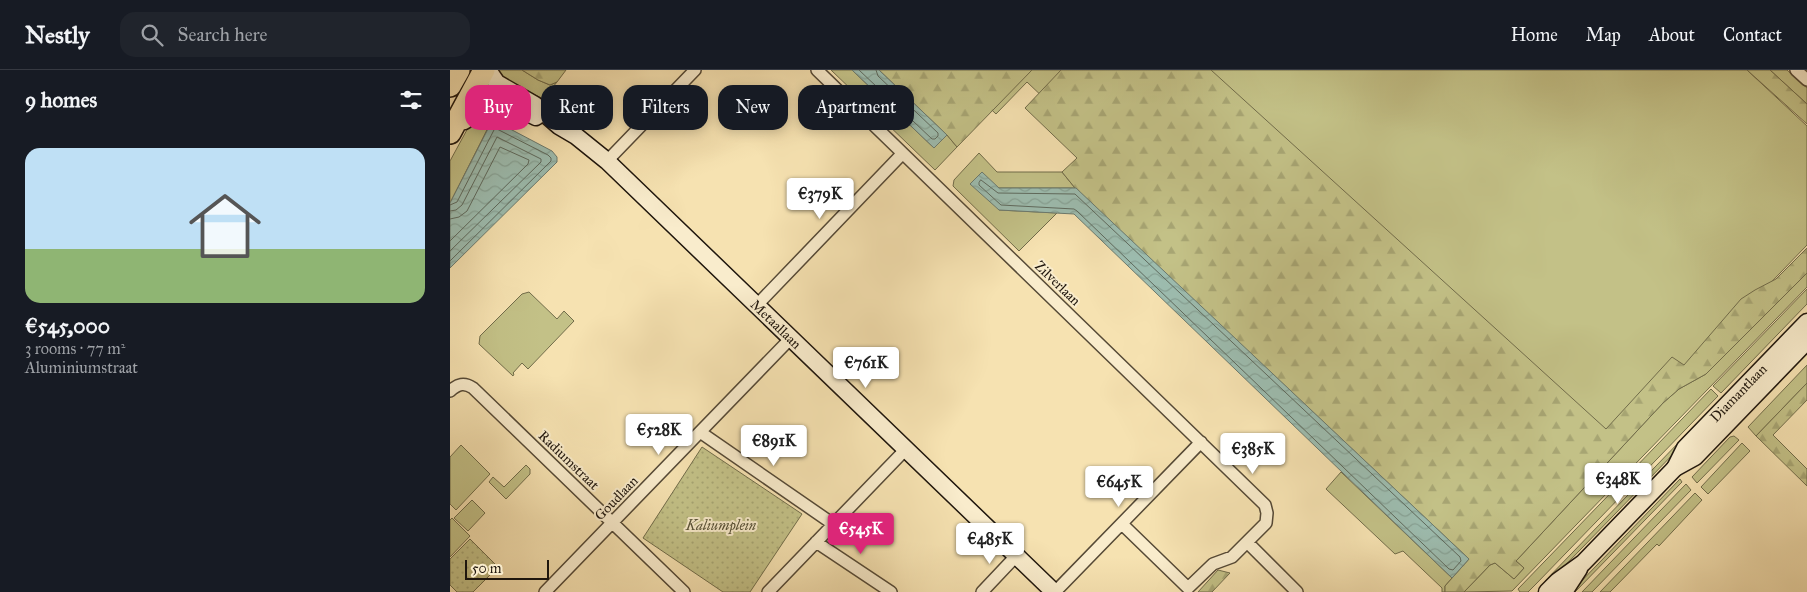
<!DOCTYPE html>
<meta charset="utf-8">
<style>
body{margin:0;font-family:"IM FELL Great Primer",serif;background:#20242c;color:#f1f3f6;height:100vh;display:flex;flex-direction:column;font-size:19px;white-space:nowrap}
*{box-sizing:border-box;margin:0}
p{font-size:16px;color:#9ea1a6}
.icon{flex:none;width:28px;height:28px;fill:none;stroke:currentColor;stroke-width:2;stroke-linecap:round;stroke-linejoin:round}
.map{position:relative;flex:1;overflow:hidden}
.side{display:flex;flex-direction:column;background:#171b24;width:450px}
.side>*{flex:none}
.hud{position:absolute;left:15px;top:15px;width:475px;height:45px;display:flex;gap:10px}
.scale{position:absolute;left:15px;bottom:12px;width:84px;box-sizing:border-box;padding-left:5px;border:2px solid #1f160d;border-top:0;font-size:14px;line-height:18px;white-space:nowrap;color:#1f160d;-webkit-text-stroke:4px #f9eccc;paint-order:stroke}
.price{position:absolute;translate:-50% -42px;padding:0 11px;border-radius:5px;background:#fff;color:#222;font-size:16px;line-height:32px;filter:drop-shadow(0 1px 2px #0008)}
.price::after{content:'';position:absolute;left:50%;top:30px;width:15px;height:11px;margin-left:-8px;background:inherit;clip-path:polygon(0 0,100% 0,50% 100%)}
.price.active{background:#db2777;color:#fff}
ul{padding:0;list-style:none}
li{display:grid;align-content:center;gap:10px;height:265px;padding:0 25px}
li span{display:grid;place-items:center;height:155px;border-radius:15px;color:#555}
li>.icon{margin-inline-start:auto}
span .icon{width:90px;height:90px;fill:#fffc;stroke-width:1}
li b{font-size:21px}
h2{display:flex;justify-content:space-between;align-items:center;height:60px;padding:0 25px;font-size:21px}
.chip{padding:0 18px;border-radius:15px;background:#171b24;box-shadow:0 2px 12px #0003;font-size:18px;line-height:45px}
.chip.active{background:#db2777;color:#fff}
header{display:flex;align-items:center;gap:30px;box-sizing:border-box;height:70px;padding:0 25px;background:#171b24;border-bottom:1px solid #363941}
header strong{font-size:24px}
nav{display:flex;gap:28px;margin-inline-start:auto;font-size:18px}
.search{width:350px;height:45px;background:#20242c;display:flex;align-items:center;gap:12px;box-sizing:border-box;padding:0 18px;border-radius:15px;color:#9ea1a6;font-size:19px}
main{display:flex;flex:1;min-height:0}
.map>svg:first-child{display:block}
.grass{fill:#c3c187;stroke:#716c4a}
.forest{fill:url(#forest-firs);stroke:#716c4a}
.park{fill:url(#park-dots);stroke:#716c4a}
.water{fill:url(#water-waves);stroke:#6b7a6f}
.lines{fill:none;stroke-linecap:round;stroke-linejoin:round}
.shore{stroke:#5e6a5e;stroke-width:1}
.street-casing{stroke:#554936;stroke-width:14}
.secondary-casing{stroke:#1f160d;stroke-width:19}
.highway-casing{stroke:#1f160d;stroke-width:24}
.street{stroke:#f9eccc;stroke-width:11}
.secondary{stroke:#f9eccc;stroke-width:16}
.highway{stroke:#f6e2b1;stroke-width:21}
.labels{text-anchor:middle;stroke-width:4;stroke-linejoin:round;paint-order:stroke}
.street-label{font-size:14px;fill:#1f160d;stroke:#f9eccc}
.park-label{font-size:14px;font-style:italic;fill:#585238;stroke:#f9eccc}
</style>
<header>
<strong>Nestly</strong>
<div class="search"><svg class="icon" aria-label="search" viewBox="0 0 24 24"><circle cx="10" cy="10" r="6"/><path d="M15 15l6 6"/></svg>Search here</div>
<nav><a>Home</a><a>Map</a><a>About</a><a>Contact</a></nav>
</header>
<main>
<section class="side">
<h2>9 homes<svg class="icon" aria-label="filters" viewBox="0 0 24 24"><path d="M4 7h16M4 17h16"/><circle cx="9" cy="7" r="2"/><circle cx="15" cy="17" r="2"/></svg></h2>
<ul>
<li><span style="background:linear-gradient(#bfe0f5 65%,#8fb573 0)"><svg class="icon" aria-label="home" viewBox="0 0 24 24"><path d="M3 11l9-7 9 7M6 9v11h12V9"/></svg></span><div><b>€545,000</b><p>3 rooms · 77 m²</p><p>Aluminiumstraat</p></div></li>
</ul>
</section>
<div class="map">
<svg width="1357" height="522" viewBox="0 0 1357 522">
<defs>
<pattern id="forest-firs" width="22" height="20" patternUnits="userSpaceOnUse" patternTransform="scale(1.25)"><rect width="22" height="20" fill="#c3c187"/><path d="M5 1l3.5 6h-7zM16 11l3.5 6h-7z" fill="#a7a573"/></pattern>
<pattern id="park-dots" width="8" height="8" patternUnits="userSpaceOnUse" patternTransform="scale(1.25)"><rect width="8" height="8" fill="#c3c187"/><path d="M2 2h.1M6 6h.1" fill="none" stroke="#a7a573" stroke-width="1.8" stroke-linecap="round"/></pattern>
<pattern id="water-waves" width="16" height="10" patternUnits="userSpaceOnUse" patternTransform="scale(1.25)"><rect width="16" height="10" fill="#9dbdb0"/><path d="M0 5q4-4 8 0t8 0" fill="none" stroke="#87a296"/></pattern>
</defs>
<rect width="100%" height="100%" fill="#f6e2b1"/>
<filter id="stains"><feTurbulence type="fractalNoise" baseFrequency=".004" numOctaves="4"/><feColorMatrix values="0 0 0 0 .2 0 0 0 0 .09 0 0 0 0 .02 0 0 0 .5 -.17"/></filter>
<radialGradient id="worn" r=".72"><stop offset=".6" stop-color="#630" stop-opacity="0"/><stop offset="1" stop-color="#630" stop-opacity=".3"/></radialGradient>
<path class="grass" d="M46 0H72L88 10 100 15 107 12 93 29 52 7Z
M381 0H402L483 77 497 65 507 77 485 100Z
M500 0H1297L1357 56V175L1066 477 577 12 546 44Z
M1320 0H1337L1357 18V34Z
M49 36 0 133V91L25 45Z
M529 83 547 102H612L625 118H549V140L607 143 569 181 503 116 504 110Z
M1357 203V217L1062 521 1014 522 1040 495 1045 493 1064 509 1074 498 1066 491 1213 333 1229 319 1256 304Z
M1357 219V234L1271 323 1263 316Z
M79 222 107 249 114 241 124 251 78 299 72 293 63 303 64 304 63 306 29 274 30 266 72 224Z
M1357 295V313L1306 366 1298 357Z
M1261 319 1268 326 1086 514 1078 522H1070L1068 519Z
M1261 339 1265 341 1097 514 1095 511Z
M1284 366 1289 370 1247 413 1242 407 1280 367Z
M1292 373 1300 381 1258 424 1251 417Z
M11 375 40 404 6 440 0 434V387Z
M76 395 80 399V404L56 429 39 412 43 407 54 417Z
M891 402 1002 508 995 516V522H992V518L953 481 945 484 876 419Z
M1230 409 1232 412 1125 522H1121Z
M1236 414 1241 420 1142 522H1132Z
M1245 423 1252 430 1209 476 1207 474 1160 522H1150Z
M22 430 35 443 18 461 4 448Z
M2 448 20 466 0 487V450Z"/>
<path class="forest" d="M72 0H116L107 12 100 15 88 10Z
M429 0H582L507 77 497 65Z
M611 0H761L1156 359 1222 287 1234 295 1291 229 1305 220 1326 209 1357 178V203L1256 304 1229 319 1213 333 1066 491 1074 498 1064 509 1045 493 1040 495 1014 522H995V516L1019 489 625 118 612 102 627 88 575 38Z
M1297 0H1320L1357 34V54Z
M1357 313V330L1323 365 1357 399V416L1306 366Z
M768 500 780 503 762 522H748Z"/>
<path class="park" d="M252 377 352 444 300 522H273L193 468Z
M20 469 48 497 23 522H7L0 515V489Z"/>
<path class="water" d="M402 0H429L497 65 484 78Z
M45 51 102 81 107 87V92L0 198V133L41 53Z
M532 102 549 118H626L1019 489 1002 508 624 144 549 140 520 114Z"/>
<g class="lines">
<path class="shore" d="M409 0 482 69H485L488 66V63L428 6 426 0
M531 110 548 123 625 124 1010 487 1011 491 1003 500 999 499 627 141 624 139 551 135 529 115V113Z
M0 135 7 132 45 58 98 85 101 88V91L0 191
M0 141 6 140 12 135 47 67 91 89V92L0 181
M0 149 9 147 17 141 50 77 79 90 78 94 0 171"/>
<defs>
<path id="street" d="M367 0 815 435 817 443 816 453 782 487 763 494 738 518 672 454
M1346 0 1357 10
M157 91 245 0
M307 235 452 84
M0 321C8 314 14 312 23 318L234 522
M250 362 383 454
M366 472 441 522
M797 472 847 522
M95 522 341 268
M318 522 456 379
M532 522 566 486
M605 522 751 372"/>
<g id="secondary">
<path id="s1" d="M38 0 47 13 85 35 109 56 126 66 157 91 604 522"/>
<path d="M36 22 86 47"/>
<path id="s2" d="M1225 398 1235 378 1357 252"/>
<path d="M1097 522 1108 511 1133 493 1225 398 1245 387 1357 271"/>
<path d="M1114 522 1129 499"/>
</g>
<path id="highway" d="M0 16 9 0
M13 49 31 34 46 28
M0 63 34 0"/>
</defs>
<use href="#street" class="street-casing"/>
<use href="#secondary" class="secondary-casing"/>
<use href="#highway" class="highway-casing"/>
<use href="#street" class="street"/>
<use href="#secondary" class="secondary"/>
<use href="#highway" class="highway"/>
</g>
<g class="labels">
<g class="street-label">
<text transform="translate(608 213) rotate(44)" y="5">Zilverlaan</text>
<text dy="5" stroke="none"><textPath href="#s1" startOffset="386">Metaallaan</textPath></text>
<text dy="5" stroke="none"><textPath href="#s2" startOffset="99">Diamantlaan</textPath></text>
<text transform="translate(119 390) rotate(44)" y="5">Radiumstraat</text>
<text transform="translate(166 428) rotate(-46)" y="5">Goudlaan</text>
</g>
<g class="park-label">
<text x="271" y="460">Kaliumplein</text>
</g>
</g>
<rect width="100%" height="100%" filter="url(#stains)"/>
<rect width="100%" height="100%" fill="url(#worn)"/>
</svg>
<div class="scale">50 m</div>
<b class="price" style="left:370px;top:150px">€379K</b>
<b class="price" style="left:416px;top:319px">€761K</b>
<b class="price" style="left:209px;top:386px">€528K</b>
<b class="price" style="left:324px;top:397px">€891K</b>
<b class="price" style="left:803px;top:405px">€385K</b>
<b class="price" style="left:1168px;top:435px">€348K</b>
<b class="price" style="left:669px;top:438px">€645K</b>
<b class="price active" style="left:411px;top:485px">€545K</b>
<b class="price" style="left:540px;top:495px">€485K</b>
<div class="hud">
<a class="chip active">Buy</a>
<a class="chip">Rent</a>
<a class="chip">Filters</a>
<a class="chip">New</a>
<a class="chip">Apartment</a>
</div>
</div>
</main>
